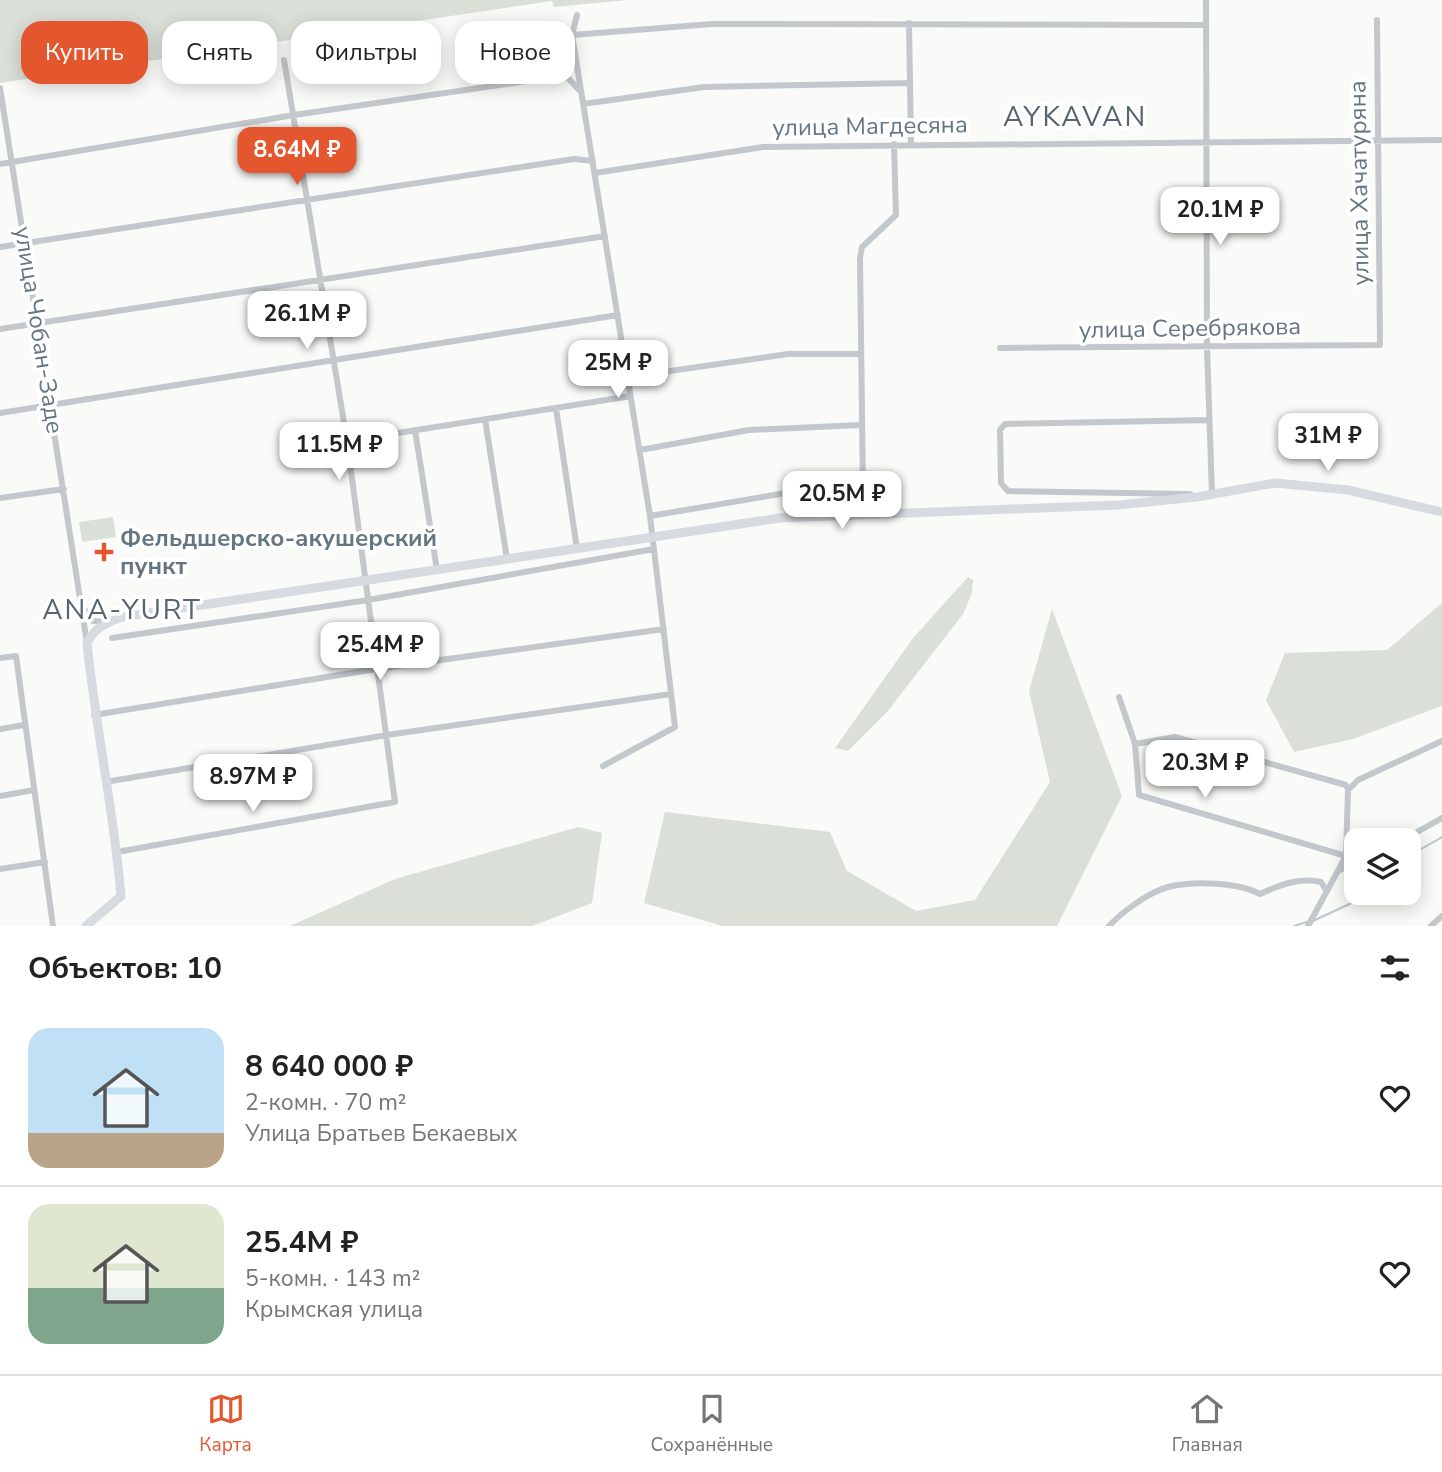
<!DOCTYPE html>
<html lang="ru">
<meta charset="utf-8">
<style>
body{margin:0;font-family:"Nunito Sans",sans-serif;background:#f2f2f2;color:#222;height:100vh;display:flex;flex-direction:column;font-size:26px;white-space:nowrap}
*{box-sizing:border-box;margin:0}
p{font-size:23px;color:#767676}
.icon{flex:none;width:38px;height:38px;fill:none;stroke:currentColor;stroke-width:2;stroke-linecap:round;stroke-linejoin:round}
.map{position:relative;height:926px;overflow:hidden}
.details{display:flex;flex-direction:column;background:#fff;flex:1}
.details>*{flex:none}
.hud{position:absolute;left:21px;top:21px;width:700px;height:63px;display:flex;gap:14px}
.controls{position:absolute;left:1344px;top:828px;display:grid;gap:14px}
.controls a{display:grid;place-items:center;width:77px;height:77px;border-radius:14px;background:#fff;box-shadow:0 4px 18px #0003;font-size:35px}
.price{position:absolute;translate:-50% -60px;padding:0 16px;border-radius:14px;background:#fff;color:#222;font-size:23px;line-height:46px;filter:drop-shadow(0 2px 4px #0008)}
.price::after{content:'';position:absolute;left:50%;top:42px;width:21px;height:16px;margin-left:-10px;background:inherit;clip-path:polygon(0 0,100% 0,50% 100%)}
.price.on{background:#e4572e;color:#fff}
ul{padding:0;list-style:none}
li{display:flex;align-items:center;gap:21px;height:175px;padding:0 28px}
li+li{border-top:2px solid #e0e0e0}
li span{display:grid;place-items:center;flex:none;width:196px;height:140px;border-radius:21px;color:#555}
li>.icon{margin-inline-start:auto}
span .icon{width:84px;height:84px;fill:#fffc;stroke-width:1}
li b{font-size:30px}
h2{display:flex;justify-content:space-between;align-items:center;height:84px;padding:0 28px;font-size:30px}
.pill{padding:0 24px;border-radius:21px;background:#fff;box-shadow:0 4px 18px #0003;font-size:24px;line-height:63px}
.pill.on{background:#e4572e;color:#fff}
.menu{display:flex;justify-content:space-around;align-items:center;height:98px;border-top:2px solid #e0e0e0;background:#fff;font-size:19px;color:#767676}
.menu a{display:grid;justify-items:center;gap:4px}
.menu .on{color:#e4572e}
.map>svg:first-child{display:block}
.green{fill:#dadfd7}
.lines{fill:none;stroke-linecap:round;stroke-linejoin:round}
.stream{stroke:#bbc7cb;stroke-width:2}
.minor{stroke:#c3c8cc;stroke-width:6}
.secondary{stroke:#d6dbdf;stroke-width:9}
.poi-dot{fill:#e4572e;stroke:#fff;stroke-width:2.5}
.labels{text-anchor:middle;stroke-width:7;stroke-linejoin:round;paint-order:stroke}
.street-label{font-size:24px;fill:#657683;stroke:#fff}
.poi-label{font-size:24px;font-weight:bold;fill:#657683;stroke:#fff;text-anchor:start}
.quarter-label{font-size:28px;letter-spacing:2px;fill:#57646e;stroke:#fff}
</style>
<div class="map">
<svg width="1442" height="926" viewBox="0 0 1442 926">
<rect width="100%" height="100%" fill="#fafaf8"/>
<path class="green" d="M0 0H627L554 7 552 1 0 83Z
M113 517 116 537 82 542 79 522Z
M968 577 973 580 972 593 963 614 887 712 848 751 835 748 913 638Z
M1442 603V706L1353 739 1294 752 1266 700 1285 653 1387 650Z
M1052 609 1122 796 1057 926H723L644 903 665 812 830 832 847 871 916 911 975 900 1050 782 1029 691Z
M578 827 602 833 592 903 532 926H290L395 879Z"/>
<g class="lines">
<path class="stream" d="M1409 856 1442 837
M1313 921 1375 892
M1294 926 1307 922"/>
<path class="minor" d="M1206 0 1207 348 1212 494
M577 15 572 35 650 516 675 727 603 766
M909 23 911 143
M572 35 712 24 1206 25
M0 88 87 643
M583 104 704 87 910 83
M0 164 294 115 561 76 568 78 580 91
M595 173 763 147 1442 140
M0 247 574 159 593 161
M0 329 605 236
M1000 348 1380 345 1377 20
M628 377 788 354H861
M556 408 577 549
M0 413 618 315
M485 419 507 559
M415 430 437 570
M347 441 631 396
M640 450 749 430 861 425
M1190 494 1008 491 1001 483 1000 430 1005 424 1209 420
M0 498 64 489
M650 516 780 494 863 492 860 258 862 247 896 215 894 144
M84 609 93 621 106 622
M112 638 368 600 654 549
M0 658 16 656 53 926
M1119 697 1135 744 1139 795 1346 856
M94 715 376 669 664 629
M0 729 24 725
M1135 744 1175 737 1346 785 1348 790 1358 780 1442 741
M105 782 387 735 671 694
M0 796 34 790
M1403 840 1442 818
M117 852 395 802 347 441 284 60
M0 869 45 862
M1340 870 1356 863
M1109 926C1122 912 1149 892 1168 887 1193 881 1238 882 1260 894 1279 885 1300 877 1321 882L1326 890
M1308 926 1346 856 1348 790
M1431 926 1442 916"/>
<path class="secondary" d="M86 926 121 896C114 812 96 729 87 644 92 629 108 622 122 617L780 518 1118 505 1197 497 1275 483 1348 490 1442 512"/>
</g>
<path class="poi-dot" d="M100.5 541.5h7v7h7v7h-7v7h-7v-7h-7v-7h7z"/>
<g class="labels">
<g class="street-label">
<text transform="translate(870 126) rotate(-1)" y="8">улица Магдесяна</text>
<text transform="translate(1359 183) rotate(-91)" y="8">улица Хачатуряна</text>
<text transform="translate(1190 328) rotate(-1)" y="8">улица Серебрякова</text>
<text transform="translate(39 330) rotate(81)" y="8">улица Чобан-Заде</text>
</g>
<g class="poi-label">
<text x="120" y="546">Фельдшерско-акушерский<tspan x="120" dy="28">пункт</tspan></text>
</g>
<g class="quarter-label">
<text x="1075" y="126">AYKAVAN</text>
<text x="122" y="619">ANA-YURT</text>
</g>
</g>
</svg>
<div class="controls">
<a><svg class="icon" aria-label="layers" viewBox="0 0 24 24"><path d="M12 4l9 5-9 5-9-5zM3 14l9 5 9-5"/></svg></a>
</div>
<b class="price on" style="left:297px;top:187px">8.64M ₽</b>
<b class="price" style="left:1220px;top:247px">20.1M ₽</b>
<b class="price" style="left:307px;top:351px">26.1M ₽</b>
<b class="price" style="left:618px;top:400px">25M ₽</b>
<b class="price" style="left:1328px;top:473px">31M ₽</b>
<b class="price" style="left:339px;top:482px">11.5M ₽</b>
<b class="price" style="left:842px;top:531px">20.5M ₽</b>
<b class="price" style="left:380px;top:682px">25.4M ₽</b>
<b class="price" style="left:1205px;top:800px">20.3M ₽</b>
<b class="price" style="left:253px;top:814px">8.97M ₽</b>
<div class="hud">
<a class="pill on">Купить</a>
<a class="pill">Снять</a>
<a class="pill">Фильтры</a>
<a class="pill">Новое</a>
</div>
</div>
<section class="details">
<h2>Объектов: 10<svg class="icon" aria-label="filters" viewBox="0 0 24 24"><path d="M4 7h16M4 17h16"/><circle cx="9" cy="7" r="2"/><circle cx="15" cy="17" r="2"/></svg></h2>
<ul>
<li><span style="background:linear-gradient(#bfe0f5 75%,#b9a48a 0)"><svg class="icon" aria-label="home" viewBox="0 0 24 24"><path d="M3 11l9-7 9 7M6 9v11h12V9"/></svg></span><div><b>8 640 000 ₽</b><p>2-комн. · 70 m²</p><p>Улица Братьев Бекаевых</p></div><svg class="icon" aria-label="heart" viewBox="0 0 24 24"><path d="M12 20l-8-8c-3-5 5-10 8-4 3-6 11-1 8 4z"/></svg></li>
<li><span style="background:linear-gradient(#dfe7d0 60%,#7fa58c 0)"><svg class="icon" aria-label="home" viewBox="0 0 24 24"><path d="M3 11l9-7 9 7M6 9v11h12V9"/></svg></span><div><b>25.4M ₽</b><p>5-комн. · 143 m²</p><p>Крымская улица</p></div><svg class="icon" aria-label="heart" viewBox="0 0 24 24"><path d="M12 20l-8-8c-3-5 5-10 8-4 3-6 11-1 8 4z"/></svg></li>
</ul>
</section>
<nav class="menu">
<a class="on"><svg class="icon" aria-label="map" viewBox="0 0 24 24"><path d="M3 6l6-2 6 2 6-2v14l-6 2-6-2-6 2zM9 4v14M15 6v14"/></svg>Карта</a>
<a><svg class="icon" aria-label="saved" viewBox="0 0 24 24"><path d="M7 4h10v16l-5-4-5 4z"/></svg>Сохранённые</a>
<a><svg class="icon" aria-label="home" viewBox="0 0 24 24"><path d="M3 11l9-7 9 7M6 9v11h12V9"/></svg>Главная</a>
</nav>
